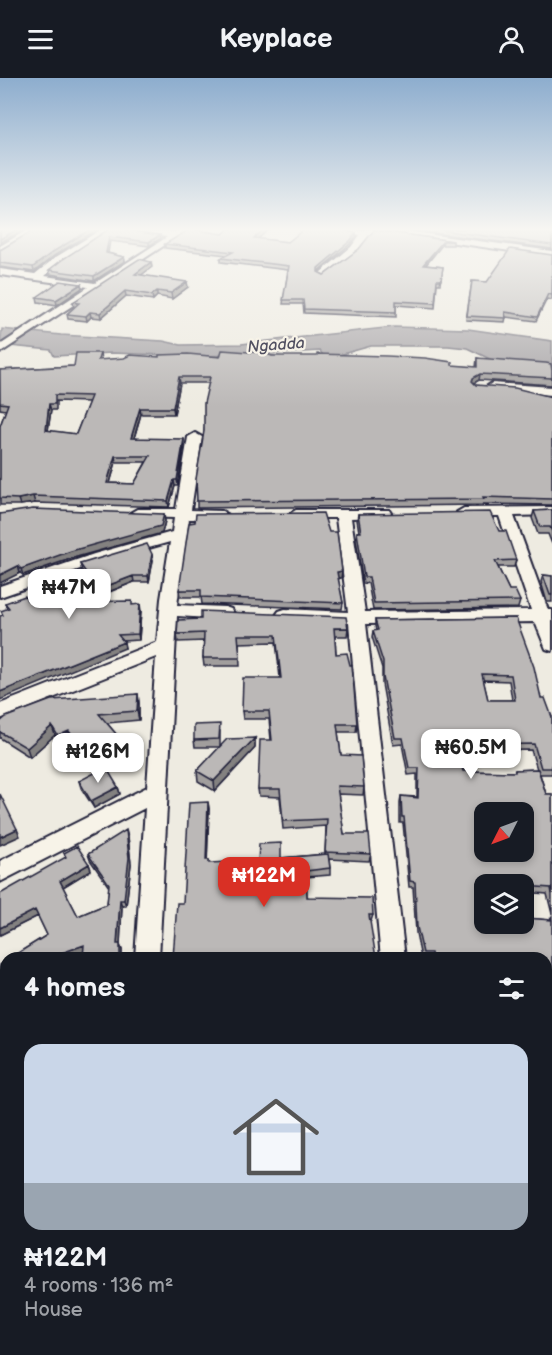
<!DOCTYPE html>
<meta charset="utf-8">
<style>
body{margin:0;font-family:"Balsamiq Sans",sans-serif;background:#20242c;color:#f1f3f6;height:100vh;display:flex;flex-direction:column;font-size:22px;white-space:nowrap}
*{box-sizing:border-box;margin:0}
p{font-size:20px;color:#9ea1a6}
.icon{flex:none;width:33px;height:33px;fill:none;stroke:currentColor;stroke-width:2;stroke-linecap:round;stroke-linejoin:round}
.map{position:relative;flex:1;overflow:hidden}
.drawer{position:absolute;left:0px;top:874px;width:552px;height:404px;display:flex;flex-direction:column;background:#171b24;border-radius:18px 18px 0 0;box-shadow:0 3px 9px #0003}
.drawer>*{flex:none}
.needle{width:39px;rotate:228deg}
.tools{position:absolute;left:474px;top:724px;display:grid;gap:12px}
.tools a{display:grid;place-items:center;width:60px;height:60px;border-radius:12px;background:#171b24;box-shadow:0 3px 9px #0003;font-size:30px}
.price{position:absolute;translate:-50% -51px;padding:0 14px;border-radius:12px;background:#fff;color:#222;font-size:20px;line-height:39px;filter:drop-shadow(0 2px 3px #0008)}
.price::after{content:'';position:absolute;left:50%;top:36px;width:18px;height:14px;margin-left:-9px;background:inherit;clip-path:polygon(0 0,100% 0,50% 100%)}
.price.active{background:#d93025;color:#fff}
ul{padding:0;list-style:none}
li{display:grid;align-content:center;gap:12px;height:318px;padding:0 24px}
li span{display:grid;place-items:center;height:186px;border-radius:18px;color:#555}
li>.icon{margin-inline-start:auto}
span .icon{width:108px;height:108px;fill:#fffc;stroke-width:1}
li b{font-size:26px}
h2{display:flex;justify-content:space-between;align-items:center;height:72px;padding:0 24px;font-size:26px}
header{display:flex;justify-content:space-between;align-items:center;height:78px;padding:0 24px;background:#171b24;font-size:27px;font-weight:600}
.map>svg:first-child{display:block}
.water{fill:#a6a3a6;stroke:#716f7b;stroke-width:1.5}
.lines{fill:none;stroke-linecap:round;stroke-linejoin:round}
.minor-casing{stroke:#22223b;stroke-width:4}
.minor{fill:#f7f3e8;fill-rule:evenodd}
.wall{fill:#a19e9d;stroke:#22223b;stroke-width:1.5;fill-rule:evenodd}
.shaded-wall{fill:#838180;stroke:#22223b;stroke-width:1.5}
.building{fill:#bbb8b7;stroke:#22223b;stroke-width:1.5;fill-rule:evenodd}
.labels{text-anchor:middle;stroke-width:4.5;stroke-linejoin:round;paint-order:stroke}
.far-water-label{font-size:16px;font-style:italic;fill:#504f60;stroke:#f7f3e8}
</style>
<header><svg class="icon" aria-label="menu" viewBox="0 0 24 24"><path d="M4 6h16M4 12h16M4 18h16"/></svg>Keyplace<svg class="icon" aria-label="person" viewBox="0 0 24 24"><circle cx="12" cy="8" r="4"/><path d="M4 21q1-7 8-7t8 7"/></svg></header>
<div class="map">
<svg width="552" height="1277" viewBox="0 0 552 1277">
<rect width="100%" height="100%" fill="#eeebe1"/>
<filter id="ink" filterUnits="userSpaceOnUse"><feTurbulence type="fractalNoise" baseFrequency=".0167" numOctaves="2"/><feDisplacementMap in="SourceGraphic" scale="12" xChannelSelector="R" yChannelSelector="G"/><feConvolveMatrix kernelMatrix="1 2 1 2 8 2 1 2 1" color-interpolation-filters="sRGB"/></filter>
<g filter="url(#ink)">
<path class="water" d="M394 249 468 251 552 263V289L492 282 467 270 448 268H371L339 277H323L320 273 251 277 193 278 112 275 54 278 51 272 0 267 2 251 61 257 163 263 181 267 241 266Z"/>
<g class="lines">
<defs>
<path id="minor" d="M29 151H38L0 175V168Z
M102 151H111L62 183 45 198 95 205 167 159 127 154 123 151 175 154 183 151H193L168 165 0 275V267L88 209 0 197V191L35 196 56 179Z
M329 151 364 153 366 151H390L552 173V179L373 153 357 173 324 199 319 196 321 194 351 169 360 157Z
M492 305 552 309V317L488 312 486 309Z
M195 355 202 359 191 432 222 433 229 437 222 441H189L177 527 225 529 231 531 234 535 231 539 225 541 177 538 159 880H135L145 730 0 804V783L147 709 156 579 0 641V626L157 564 161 521 170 464 106 482 0 519V508L94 476 172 454 174 440 137 439 130 435 137 431H176L188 359Z
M552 429V437L514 438 548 532H552V573L546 571 535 544 366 546 405 880H381L349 545 285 543 279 541 276 537 279 533 285 531 348 534 336 440H296L289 436 296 432H389L391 435 389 438 384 439 351 440 365 534 531 532 499 438H464L457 434 464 430Z
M552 933V959L546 960V934Z
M6 1046V1077L0 1080V1049Z
M85 1272H119V1277H85Z
M423 1272H457L458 1277H424Z"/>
</defs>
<use href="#minor" class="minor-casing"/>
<use href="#minor" class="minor"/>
</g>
<path class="wall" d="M36 151H98L55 177 34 194 0 189V172Z
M109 151 126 152 161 160 149 168 110 163 108 175 124 179 125 183 94 203 50 196 49 192Z
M150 151H181L175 152Z
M229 151H269L258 161 288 164 356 159 349 167 318 194 324 197 359 171 374 152 453 163V167H442L426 187 443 189 440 206H437L435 230 396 227V239L304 235 303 226H283L288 192 221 184V180L227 177 165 170V166L223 156Z
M404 151H552V171Z
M552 177V222L547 221 536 243 506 239 505 244 466 242 472 203 487 204Z
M152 189 141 197 188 209 172 221 157 218 153 222 126 218 101 240 91 239 87 243 68 241 67 236 74 229 73 224Z
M82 210 57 227 38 224 37 219Z
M100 275 101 282 159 279H220L272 278 476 289 477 280 552 300V307L479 302 474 305 476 307 552 319V427L483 426 482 427 197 430V423L209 305H180L174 336H141L134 360 184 367 178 408H175L169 429 35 425 20 427H0V348L6 332 0 331V292L74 288ZM56 323 89 324 76 356 48 353 51 332H56ZM116 384H146L134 406 110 405Z
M552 432V466L548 456H538L532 440 534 433Z
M0 436 165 443 162 455 73 480 23 497 20 495Z
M358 436 499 453 516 482 514 489H498L509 512 520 523 518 530 373 532 368 505 363 506 356 461 357 454H359L357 442Z
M153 482 149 504H134L85 524 133 527 141 533 139 562 123 563 125 570 3 537 7 531 5 525 27 522 62 509 61 505 85 497 82 493 80 486Z
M543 497 552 498V524H547L541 504Z
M341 500 338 501 343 525 342 531 202 526 201 519H180L179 512Z
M516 540 541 620 552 639V696H540L546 716H552V836L547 816 524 814V807H484L526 840 549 842 552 838V923L546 924V880H421L416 855 413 809H409L403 745H400V724L401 718 417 719V696L408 697 402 666 393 667 382 606V590L372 559 373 553H376L375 548V542ZM483 602 509 603 512 622H488ZM531 672 537 691 515 692 514 694 463 693 458 673Z
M348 550 347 558H335L336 576 357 646 356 654H338L341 677 364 709 363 717 338 716 344 756 371 776 369 783 329 781 330 790V797L306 799 307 819 373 837 371 843 183 825 208 724 209 731 207 782H209L210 785 231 791V804H257L281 780 325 776 326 748 283 751 280 719 259 718 258 711 271 662 269 641H243L242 633 280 600 276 564 239 565 240 588H204L203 580 204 563 178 564 177 556Z
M138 616 139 625V642L107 645 117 657 119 666 109 671 113 682 96 691 80 670 78 671 72 662 61 667 55 657 30 679 0 660V644Z
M220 653V668L255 660V670L215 713 198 703 197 693 220 669H195L194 662Z
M79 703 118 709 120 716 94 730 81 710Z
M128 759 131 786 126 828H122L120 867 122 872V880H83V874L66 880H10L47 857 38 838 0 857 66 779 64 775 89 786 91 792 63 809 78 838 107 826 109 809 90 782 88 776Z
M546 973H552V1022H546Z
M546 1089H552V1157H546Z
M483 1272H546L552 1277H484Z"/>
<path class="shaded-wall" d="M18 151H25L0 165V161Z
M91 151H98L55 177 34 194 33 189 54 173Z
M264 151H269L254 164V160Z
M356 155V159L349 167 317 194 318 190Z
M160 157 161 160 149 168V164Z
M443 163 442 167 422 191 423 187Z
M124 179 125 183 94 203V198Z
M151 184 152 189 136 201 135 196Z
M187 204 188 209 172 221 171 215Z
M81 206 82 210 57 227 56 222Z
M125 213 126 218 101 240 100 235Z
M157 213V218L153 222 152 217Z
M90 234 91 239 87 243 86 238Z
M480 296 479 302 472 306 473 300Z
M179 299 180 305 174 336 173 330Z
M49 326 51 332 47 359 46 352Z
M140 330 141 336 132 367 131 360Z
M184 361V367L178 408 177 402Z
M115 378 116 384 108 412 107 405Z
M174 402 175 408 169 429 168 423Z
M33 418 35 425 20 427 18 421Z
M164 436 165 443 162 455 73 480 23 497 21 491Z
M152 476 153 482 149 504 148 498Z
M18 488 20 495 0 505V497Z
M342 493 341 500 336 501 337 494Z
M133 498 134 504 67 530 65 524Z
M140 526 141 533 139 562 138 556Z
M124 564 125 570 0 622V614Z
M138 616 139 625V642L137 633Z
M52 648 55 657 30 679 27 670Z
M69 653 72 662 61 667 58 658Z
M117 657 119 666 106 673 104 664Z
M255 660V670L215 713 214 703Z
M77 661 80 670 78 671 75 662Z
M111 673 113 682 96 691 94 683Z
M118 709 120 716 94 730 91 723Z
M208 724 209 731 207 789 206 782Z
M17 751 20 758 0 767V759Z
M126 752 128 759 131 786 126 828 124 822Z
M89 786 91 792 63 809 60 803Z
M120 822 122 828 120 867 122 872V880H120L117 866Z
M35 832 38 838 0 857V850Z
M84 867 86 873 66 880H47Z
M6 1004V1011L0 1015V1007Z
M22 1272H26L24 1277H20Z"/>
<path class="building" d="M0 151H18L0 161Z
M36 151H91L54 173 33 189 0 185V172Z
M109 151H124L126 152 160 157 149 164 109 159 106 175 124 179 94 198 49 192 63 181Z
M190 151 223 156 229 151H264L254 160 288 164 304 151H336L356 155 350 163 318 190V194L324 197 359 171 374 152 453 163H443L423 187 443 189 441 202H437L435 225 396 223V234L304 231 303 222H283L289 188 221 180 233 174 165 166Z
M433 151H552V167Z
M510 171 552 177V217L548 216 537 239 505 234 506 240 467 238 472 203 487 204Z
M139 181 151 184 135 196 187 204 171 215 157 213 152 217 125 213 100 235 90 234 86 238 67 236 79 225 73 224Z
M60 203 81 206 56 222 37 219Z
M222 272 264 275 272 278H317V276L387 278 425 280 452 284V287L477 289V280L546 285 551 286 552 293V300L480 296 473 300 472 303 476 307 515 310 552 319V421L483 419 484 421 197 423 196 401 204 353V325L210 299H179L173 330H140L131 360 184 361 177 402H174L168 423 33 418 18 421 0 420V348L8 326 0 325V292L74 288 76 275H100L98 282 124 280 130 277 159 279V277L188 276 220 279ZM55 317 91 318 76 356 46 352 49 326H55ZM115 378H150L134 406 107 405Z
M33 431 164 436 161 448 71 473 21 491 18 488 0 497V436Z
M552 432V454L550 449H540L534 433Z
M490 434 499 453H506L516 482 495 483 509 512H515L520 523 374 525 369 499H364L357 454H361L358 436Z
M323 435 329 454H337L342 493 337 494 343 525 201 519V512H179L189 445 195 444 196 436Z
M147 466 152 476 148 498H133L65 524 132 523V527L140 526 138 556 118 557 124 564 0 614V538L3 537 1 533 9 530 5 525 25 518 27 522 63 509 61 505 87 496 80 486Z
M543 497 552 498V517H550Z
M201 533 346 539 348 550H334L336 576 347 575 350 587H352L357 646H337L341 677 361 678 364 709 337 708 344 756H369L371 776 325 774 327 741 283 743 280 711H258L260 662H272L269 633H242L243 600H281L276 557H238L240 580H203L204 555 177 556 178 542 201 541Z
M516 540 534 589 541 620H545L552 639V690H541L534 666 457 667 463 693 515 694V692L538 691 546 716H552V816L551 810 524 808V807H484V846H524V822L526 840 552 842V918H549L551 924H546V880H432L431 875H423L417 849 415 804 410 803 404 739H402L401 718 418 720 419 690H409L403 660H395L383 599V584L373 553 378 552 375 542ZM482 596 511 597 515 622H488ZM484 735H524V774H484Z
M138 616 137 633 99 636 117 657 104 664 111 673 94 683 77 661 75 662 69 653 58 658 52 648 27 670 0 654V644L6 639 51 622Z
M220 646 219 661 194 662V647Z
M255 660 214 703 197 693 227 661Z
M106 689 118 709 91 723 79 703Z
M0 716 17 751 0 759Z
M208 724 206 782H209V785L230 784V804H257L259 766 281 765V780L328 776 330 790 306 793 307 819 372 820 373 837H369L376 880H173L177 825H183L189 725Z
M126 752 129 780 124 822H120L117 866H120V880H83L84 867 47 880H10L47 857 35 832 0 850V816L66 779 64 775 77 768 89 786 60 803 78 838 107 826 109 806 88 776Z
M6 883V1004L0 1007V887Z
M546 973H552V1016H546Z
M546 1089H552V1154H546Z
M6 1113V1272H22L20 1277H0V1118Z
M546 1223H549L552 1235V1277H488L487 1272H546Z
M156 1272H288V1277H155Z
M334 1272H407V1277H334Z"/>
</g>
<linearGradient id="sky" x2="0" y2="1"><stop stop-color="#8dadce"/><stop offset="0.46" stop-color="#f7f6f2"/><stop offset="1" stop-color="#f7f6f2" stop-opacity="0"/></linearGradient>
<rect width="552" height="329" fill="url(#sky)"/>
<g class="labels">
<g class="far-water-label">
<text transform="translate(276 266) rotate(-4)" y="6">Ngadda</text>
</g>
</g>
</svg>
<div class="tools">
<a><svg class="needle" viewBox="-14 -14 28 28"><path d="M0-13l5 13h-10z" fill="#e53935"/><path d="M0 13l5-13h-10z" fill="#9ea1a6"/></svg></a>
<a><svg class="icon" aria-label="layers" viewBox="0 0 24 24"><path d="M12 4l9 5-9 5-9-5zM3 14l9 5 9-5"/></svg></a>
</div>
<b class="price" style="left:69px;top:542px">₦47M</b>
<b class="price" style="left:471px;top:702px">₦60.5M</b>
<b class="price" style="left:98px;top:706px">₦126M</b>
<b class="price active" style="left:264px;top:830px">₦122M</b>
<section class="drawer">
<h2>4 homes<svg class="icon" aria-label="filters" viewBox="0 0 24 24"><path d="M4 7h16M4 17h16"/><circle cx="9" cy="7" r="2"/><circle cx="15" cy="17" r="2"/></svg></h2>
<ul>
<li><span style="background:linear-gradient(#c9d6e8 75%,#9aa5b1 0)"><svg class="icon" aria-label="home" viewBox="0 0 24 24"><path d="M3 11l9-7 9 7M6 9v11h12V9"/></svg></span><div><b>₦122M</b><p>4 rooms · 136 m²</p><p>House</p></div></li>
</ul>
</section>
</div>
